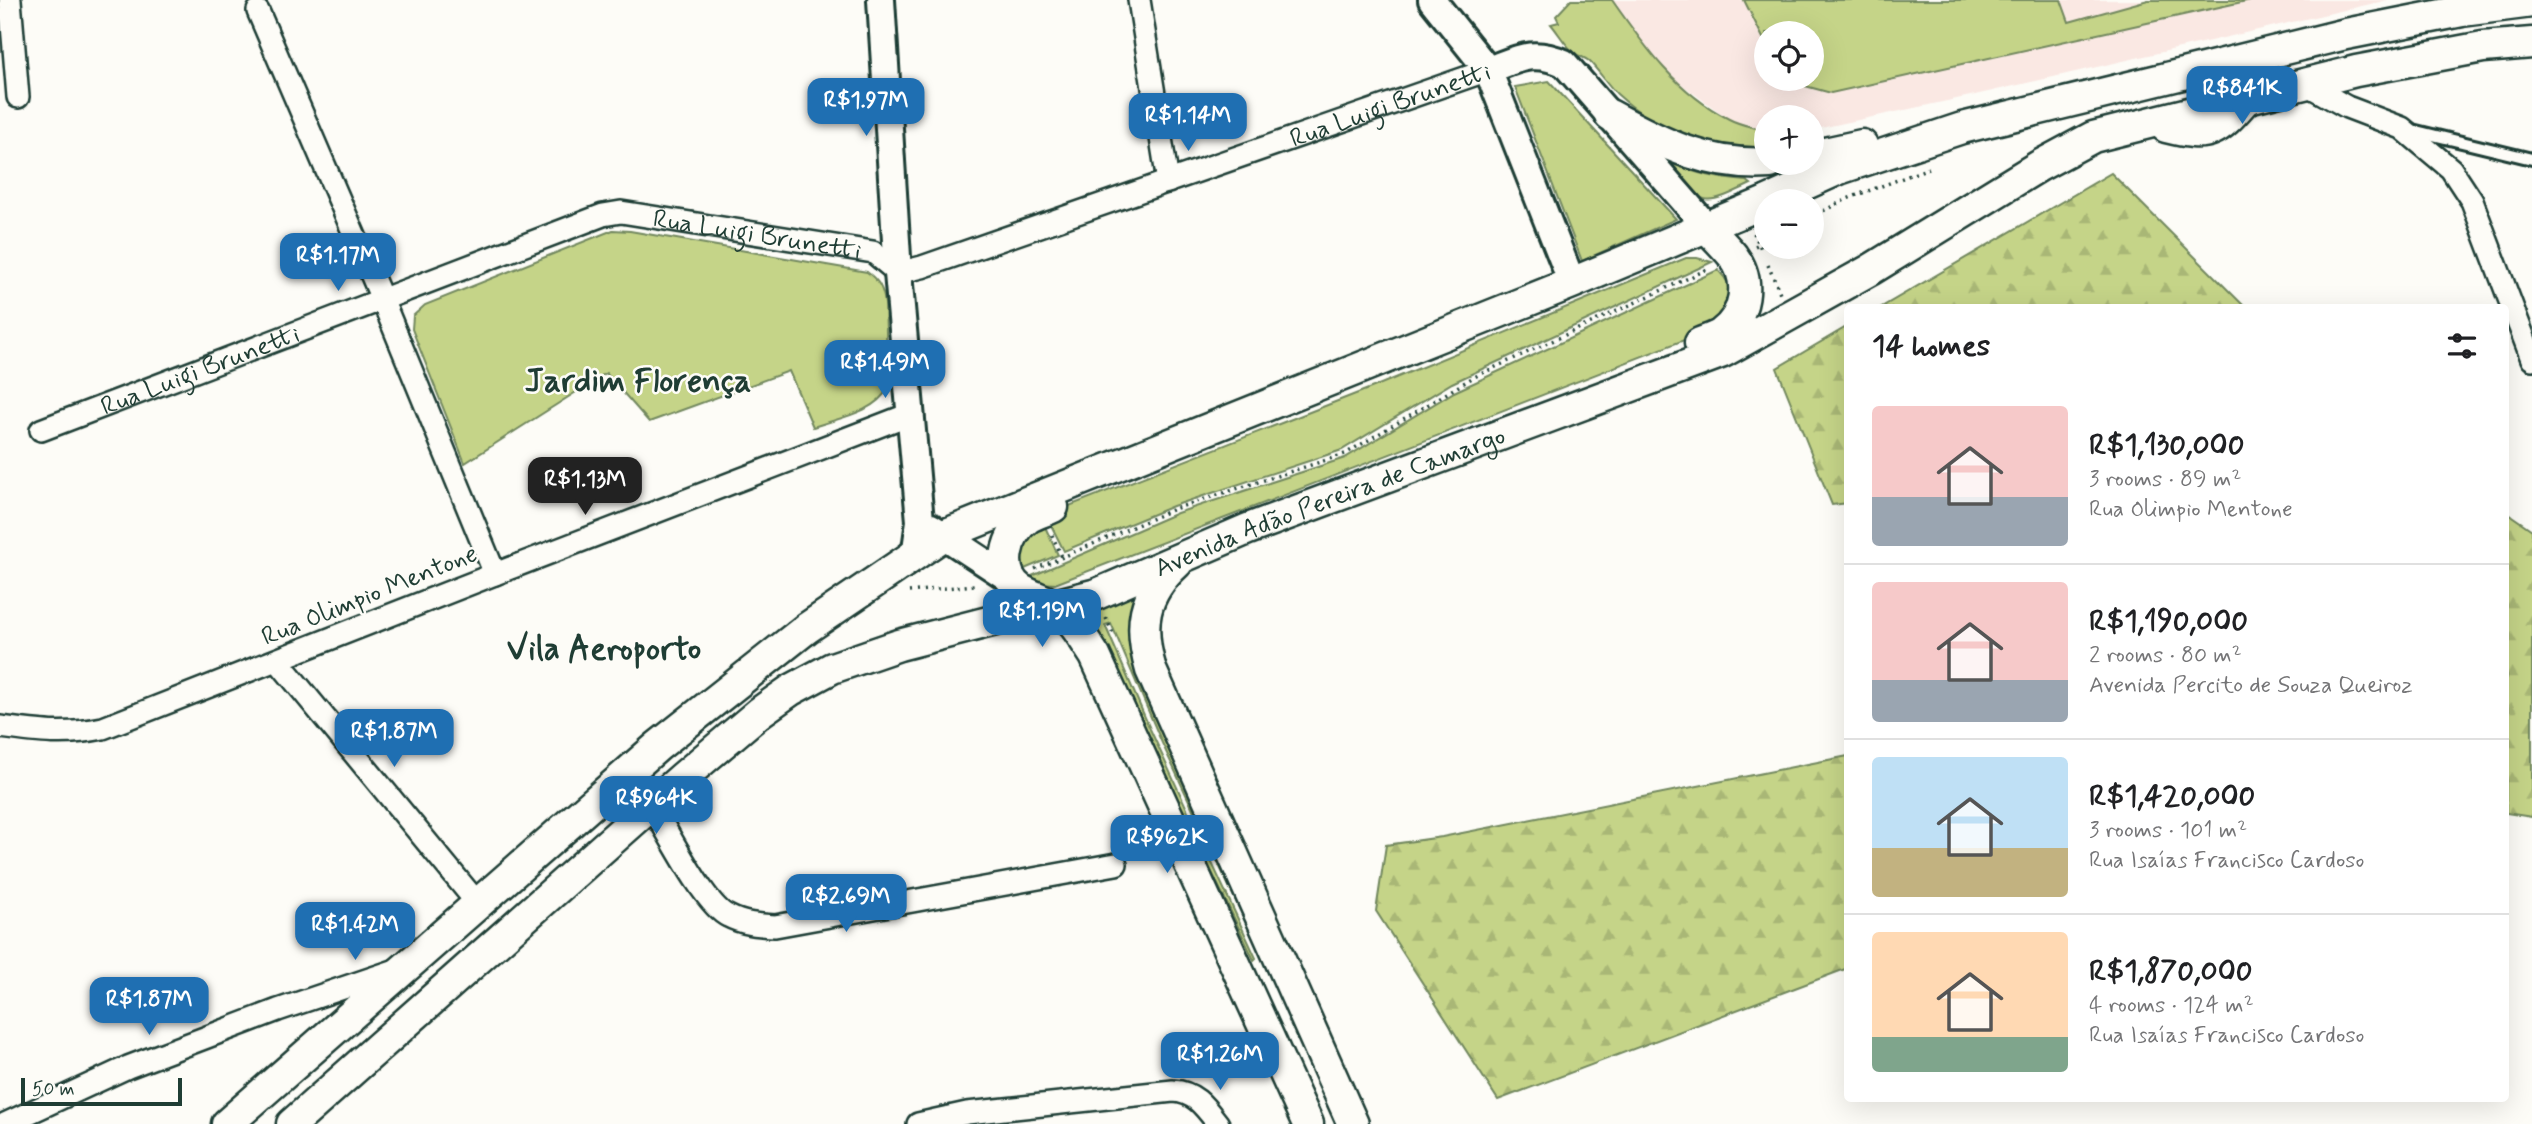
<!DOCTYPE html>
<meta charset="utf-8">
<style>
body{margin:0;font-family:Mynerve,sans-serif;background:#f2f2f2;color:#202124;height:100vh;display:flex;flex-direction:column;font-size:26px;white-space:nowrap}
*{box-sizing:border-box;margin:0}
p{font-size:23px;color:#757577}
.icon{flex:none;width:38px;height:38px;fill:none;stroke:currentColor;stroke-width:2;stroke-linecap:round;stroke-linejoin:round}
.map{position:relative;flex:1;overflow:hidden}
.sheet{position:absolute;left:1844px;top:304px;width:665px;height:798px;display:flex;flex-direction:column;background:#fff;border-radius:7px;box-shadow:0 7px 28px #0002}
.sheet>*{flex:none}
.tools{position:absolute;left:1754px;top:21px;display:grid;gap:14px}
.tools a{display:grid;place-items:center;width:70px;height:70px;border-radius:50%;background:#fff;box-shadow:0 7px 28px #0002;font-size:35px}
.scale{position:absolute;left:21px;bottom:18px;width:161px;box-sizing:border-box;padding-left:7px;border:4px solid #1f3d34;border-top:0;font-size:19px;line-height:24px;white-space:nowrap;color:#1f3d34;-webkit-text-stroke:5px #fdfcf7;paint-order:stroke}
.price{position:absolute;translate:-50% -60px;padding:0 16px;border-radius:14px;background:#1f6fb2;color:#fff;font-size:23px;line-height:46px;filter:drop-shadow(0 2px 4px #0008)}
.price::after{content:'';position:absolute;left:50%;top:42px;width:21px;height:16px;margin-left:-10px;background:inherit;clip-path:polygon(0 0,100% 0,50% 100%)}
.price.selected{background:#222;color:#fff}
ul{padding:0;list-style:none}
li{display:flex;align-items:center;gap:21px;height:175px;padding:0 28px}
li+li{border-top:2px solid #e0e0e0}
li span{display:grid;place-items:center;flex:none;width:196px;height:140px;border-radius:7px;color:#555}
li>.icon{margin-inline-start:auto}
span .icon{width:84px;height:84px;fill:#fffc;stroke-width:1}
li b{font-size:30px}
h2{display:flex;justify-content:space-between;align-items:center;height:84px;padding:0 28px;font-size:30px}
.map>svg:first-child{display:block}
.built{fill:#fae8e3;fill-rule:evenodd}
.green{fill:#c5d488;stroke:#72885e;stroke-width:2}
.forest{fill:url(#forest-firs);stroke:#72885e;stroke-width:2}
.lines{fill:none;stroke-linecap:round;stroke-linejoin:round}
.service-casing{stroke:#1f3d34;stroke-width:16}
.minor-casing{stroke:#1f3d34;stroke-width:26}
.tertiary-casing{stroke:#1f3d34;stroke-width:32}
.secondary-casing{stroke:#1f3d34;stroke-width:35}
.path{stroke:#1f3d34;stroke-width:3.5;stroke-dasharray:2 5;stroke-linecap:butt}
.service{stroke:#fdfcf7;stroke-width:10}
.minor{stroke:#fdfcf7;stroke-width:21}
.tertiary{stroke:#fdfcf7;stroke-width:26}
.secondary{stroke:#fdfcf7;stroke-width:30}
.labels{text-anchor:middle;stroke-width:5;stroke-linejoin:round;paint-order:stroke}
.street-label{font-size:26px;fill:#1f3d34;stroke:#fdfcf7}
.district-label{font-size:33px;font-weight:bold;fill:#1f3d34;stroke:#fdfcf7}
</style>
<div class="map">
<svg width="2532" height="1124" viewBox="0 0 2532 1124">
<defs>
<pattern id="forest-firs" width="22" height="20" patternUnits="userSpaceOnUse" patternTransform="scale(1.75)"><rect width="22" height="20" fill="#c5d488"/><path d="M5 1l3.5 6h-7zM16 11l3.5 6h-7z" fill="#a9b776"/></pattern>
</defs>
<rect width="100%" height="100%" fill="#fdfcf7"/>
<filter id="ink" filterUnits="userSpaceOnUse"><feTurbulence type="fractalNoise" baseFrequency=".0143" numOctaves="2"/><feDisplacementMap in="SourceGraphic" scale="14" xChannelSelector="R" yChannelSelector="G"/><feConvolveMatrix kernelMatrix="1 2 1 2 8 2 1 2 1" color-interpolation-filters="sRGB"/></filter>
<g filter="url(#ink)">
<path class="built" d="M1612 0H2388L1975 95 1821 128 1811 129V117H1766V131L1730 120 1670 76 1642 43ZM1766 33H1811V79H1766Z"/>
<path class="green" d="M1571 0H1612C1644 46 1677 93 1729 119 1740 125 1754 127 1766 131V147C1713 154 1655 129 1617 94 1607 84 1599 71 1589 61 1584 57 1580 57 1575 53 1566 47 1558 32 1551 24L1559 22 1556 16Z
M1744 0H2061L2069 22 2148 0H2251L1831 93 1798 84 1793 79H1811V33H1766V44Z
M1549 81 1676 219 1582 261 1515 87Z
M1671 163C1696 174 1720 179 1747 181L1751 184C1701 208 1703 206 1668 165Z
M613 230 630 231 867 272C879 281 883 288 885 304L888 388C875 413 838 418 813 427L789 371 649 422 606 373 465 463 412 329 413 316 425 305Z
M1686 258H1697L1712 262 1452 383 1342 450 1173 506 1064 551 1046 515 1376 386Z
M1718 270C1743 296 1730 308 1710 330L1055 584 1038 583 1032 576 1177 513 1345 458 1454 392Z
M1041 518 1058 555 1022 570 1017 542Z
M1136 590C1128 619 1127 638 1134 667L1264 953 1261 955 1162 743 1111 623 1105 625 1150 729 1256 958 1254 960 1090 617 1088 611Z"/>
<path class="forest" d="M2111 173 2246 308H1880Z
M1848 326V503L1832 505 1777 368Z
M2506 512 2532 530V817L2506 813Z
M1848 756V968L1498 1100 1376 911 1386 845 1442 837Z"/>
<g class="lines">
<defs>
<path id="service" d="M2412 130 2532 159"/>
<g id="minor">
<path d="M10 0 18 97"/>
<path d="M1139 0 1168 182"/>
<path d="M258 11 382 299 495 574"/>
<path d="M2304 83 2347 107 2402 128 2451 169 2472 201 2532 359"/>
<path id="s1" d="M41 430 603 215 621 212 873 252 898 273 922 267 1488 70"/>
<path d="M278 661 478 904"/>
<path d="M0 727C37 732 65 736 103 728L495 574 910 414"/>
<path d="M652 806C667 830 705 906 728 916 743 924 759 925 775 926L1116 864"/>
<path d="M5 1124 128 1067 278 1010 396 970"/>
<path d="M918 1124 967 1113 1173 1091C1195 1092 1205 1107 1218 1124"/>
</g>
<path id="tertiary" d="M881 0 898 273 920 521 916 549 906 562
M1432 0 1488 70 1572 283
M1488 70C1518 59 1532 49 1564 63L1707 227
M931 527 1010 579"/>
<g id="secondary">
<path d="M1610 115C1662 144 1709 167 1770 163"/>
<path d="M2166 127C2210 138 2216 133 2244 101"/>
<path d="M1811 156 1862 145"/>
<path d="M1768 201 1839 169 1962 128 2346 34 2462 11 2532 2"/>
<path d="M1700 343C1707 340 1715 338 1721 334 1746 316 1752 281 1733 256 1725 246 1715 237 1707 227"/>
<path d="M1053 507C1045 511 1036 513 1028 518 1006 533 996 572 1020 589 1034 598 1051 600 1063 612 1076 625 1085 641 1095 656L1308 1124"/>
<path d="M1177 563C1142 595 1138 626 1151 670L1353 1124"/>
<path d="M227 1124 658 746 807 628 944 535 1572 283 1766 202"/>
<path id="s2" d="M292 1124 683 777 760 712 791 690 832 668 899 645 1097 594 1248 529 1723 352 1870 270 2039 166 2093 137 2356 71 2483 47 2532 43"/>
</g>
</defs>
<use href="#service" class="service-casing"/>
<use href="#minor" class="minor-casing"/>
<use href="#tertiary" class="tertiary-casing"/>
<use href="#secondary" class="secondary-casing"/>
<path class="path" d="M1811 217 1847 199 1929 168
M1754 233 1762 251
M1755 246 1766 241
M1768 265 1780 293
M1052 535 1063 559
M1035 569 1174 509 1345 454 1472 378 1710 268
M909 592 974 585
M1106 618 1113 634"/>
<use href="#service" class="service"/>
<use href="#minor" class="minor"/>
<use href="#tertiary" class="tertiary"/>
<use href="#secondary" class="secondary"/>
</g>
</g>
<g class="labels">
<g class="street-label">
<text dy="9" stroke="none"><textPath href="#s1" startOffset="1428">Rua Luigi Brunetti</textPath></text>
<text dy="9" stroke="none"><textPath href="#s1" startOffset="758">Rua Luigi Brunetti</textPath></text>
<text dy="9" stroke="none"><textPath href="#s1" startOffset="170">Rua Luigi Brunetti</textPath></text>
<text dy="9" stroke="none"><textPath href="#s2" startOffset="1234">Avenida Adão Pereira de Camargo</textPath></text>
<text transform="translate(369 594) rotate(-22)" y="9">Rua Olimpio Mentone</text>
</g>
<g class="district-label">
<text x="638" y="391">Jardim Florença</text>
<text x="604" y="659">Vila Aeroporto</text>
</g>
</g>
</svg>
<div class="tools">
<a><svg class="icon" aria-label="locate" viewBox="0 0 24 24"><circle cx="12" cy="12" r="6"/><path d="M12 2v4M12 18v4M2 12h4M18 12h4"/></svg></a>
<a>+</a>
<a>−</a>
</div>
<div class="scale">50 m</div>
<b class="price" style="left:2242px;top:126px">R$841K</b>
<b class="price" style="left:866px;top:138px">R$1.97M</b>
<b class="price" style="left:1188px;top:153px">R$1.14M</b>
<b class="price" style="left:338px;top:293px">R$1.17M</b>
<b class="price" style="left:885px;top:400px">R$1.49M</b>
<b class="price selected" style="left:585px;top:517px">R$1.13M</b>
<b class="price" style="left:1042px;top:649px">R$1.19M</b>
<b class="price" style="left:394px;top:769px">R$1.87M</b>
<b class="price" style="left:656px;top:836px">R$964K</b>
<b class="price" style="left:1167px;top:875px">R$962K</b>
<b class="price" style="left:846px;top:934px">R$2.69M</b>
<b class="price" style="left:355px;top:962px">R$1.42M</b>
<b class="price" style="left:149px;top:1037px">R$1.87M</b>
<b class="price" style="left:1220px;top:1092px">R$1.26M</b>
<section class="sheet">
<h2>14 homes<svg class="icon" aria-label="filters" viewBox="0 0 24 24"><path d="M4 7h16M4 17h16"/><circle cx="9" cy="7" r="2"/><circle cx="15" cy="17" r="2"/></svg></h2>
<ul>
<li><span style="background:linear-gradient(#f6c9c9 65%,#9aa5b1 0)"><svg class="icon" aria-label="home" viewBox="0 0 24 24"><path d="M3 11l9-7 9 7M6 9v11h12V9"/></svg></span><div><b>R$1,130,000</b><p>3 rooms · 89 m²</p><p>Rua Olimpio Mentone</p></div></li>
<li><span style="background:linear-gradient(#f6c9c9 70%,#9aa5b1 0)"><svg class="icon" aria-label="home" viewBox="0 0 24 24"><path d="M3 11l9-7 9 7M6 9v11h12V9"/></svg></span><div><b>R$1,190,000</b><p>2 rooms · 80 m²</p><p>Avenida Percito de Souza Queiroz</p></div></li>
<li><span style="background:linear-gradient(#bfe0f5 65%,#c2b280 0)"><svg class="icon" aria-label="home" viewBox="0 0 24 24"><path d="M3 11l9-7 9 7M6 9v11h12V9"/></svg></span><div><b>R$1,420,000</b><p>3 rooms · 101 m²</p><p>Rua Isaías Francisco Cardoso</p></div></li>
<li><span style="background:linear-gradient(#ffd9b3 75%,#7fa58c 0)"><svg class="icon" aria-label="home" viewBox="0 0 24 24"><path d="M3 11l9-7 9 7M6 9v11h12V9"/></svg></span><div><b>R$1,870,000</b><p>4 rooms · 124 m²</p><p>Rua Isaías Francisco Cardoso</p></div></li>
</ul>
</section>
</div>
